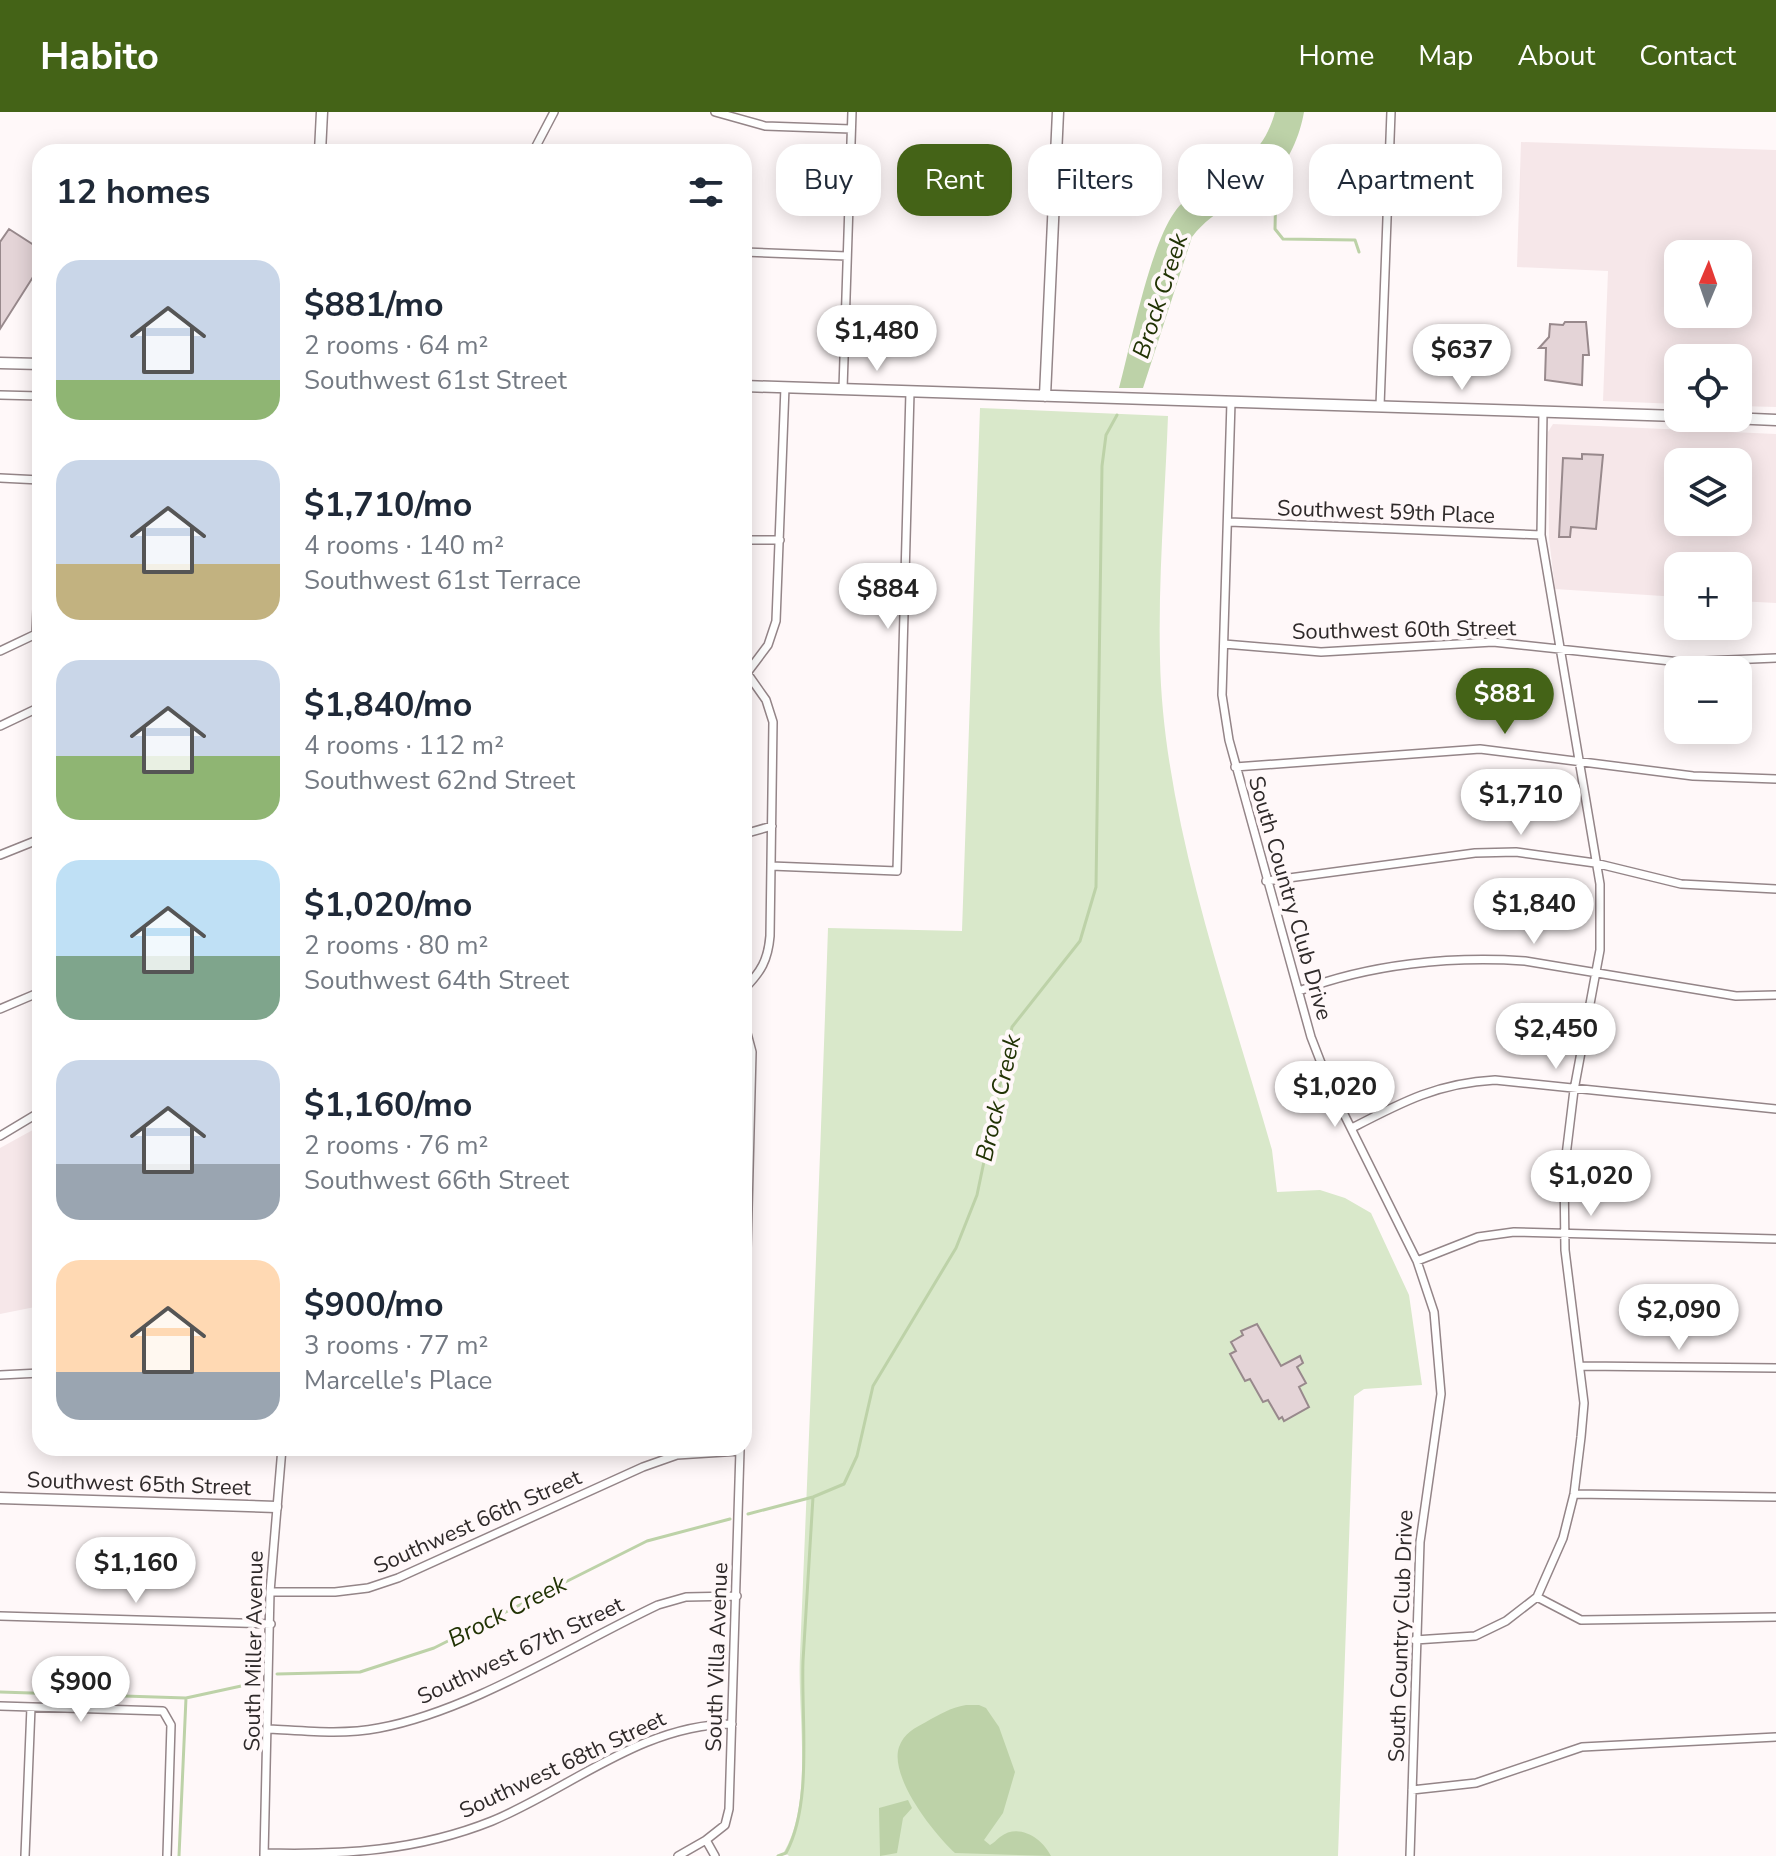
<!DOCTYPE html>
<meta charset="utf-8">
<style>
body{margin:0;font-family:"Nunito Sans",sans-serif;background:#f6f6f7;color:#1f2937;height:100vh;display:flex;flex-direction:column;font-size:30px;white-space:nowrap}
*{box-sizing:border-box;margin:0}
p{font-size:26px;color:#747a83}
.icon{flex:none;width:44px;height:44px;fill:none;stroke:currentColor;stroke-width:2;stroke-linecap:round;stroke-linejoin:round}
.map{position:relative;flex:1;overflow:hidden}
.details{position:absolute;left:32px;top:32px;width:720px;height:1312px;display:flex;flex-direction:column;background:#fff;border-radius:24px;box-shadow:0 4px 20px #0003}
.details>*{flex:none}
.hud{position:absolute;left:776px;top:32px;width:760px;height:72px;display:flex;gap:16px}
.needle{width:52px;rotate:2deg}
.tools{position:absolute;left:1664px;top:128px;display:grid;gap:16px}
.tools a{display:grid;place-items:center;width:88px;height:88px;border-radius:16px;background:#fff;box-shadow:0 4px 20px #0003;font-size:40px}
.price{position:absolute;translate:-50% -68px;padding:0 18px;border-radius:28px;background:#fff;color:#222;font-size:26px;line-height:52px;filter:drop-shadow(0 2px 4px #0008)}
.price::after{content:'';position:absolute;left:50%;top:48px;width:24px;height:18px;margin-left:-12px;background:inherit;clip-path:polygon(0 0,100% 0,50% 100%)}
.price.selected{background:#446317;color:#fff}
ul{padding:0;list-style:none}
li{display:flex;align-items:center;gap:24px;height:200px;padding:0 24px}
li span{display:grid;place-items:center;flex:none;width:224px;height:160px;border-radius:24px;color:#555}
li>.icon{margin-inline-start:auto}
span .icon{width:96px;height:96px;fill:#fffc;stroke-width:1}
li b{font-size:34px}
h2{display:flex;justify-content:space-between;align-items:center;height:96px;padding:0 24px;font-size:34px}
.pill{padding:0 28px;border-radius:24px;background:#fff;box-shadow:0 4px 20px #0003;font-size:28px;line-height:72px}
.pill.selected{background:#446317;color:#fff}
header{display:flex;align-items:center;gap:48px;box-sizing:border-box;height:112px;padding:0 40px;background:#446317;color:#fff}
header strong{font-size:38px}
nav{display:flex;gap:44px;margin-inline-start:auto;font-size:28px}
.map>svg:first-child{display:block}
.built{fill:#f6e7e9;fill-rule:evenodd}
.green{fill:#d9e8ca}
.water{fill:#bdd2a8}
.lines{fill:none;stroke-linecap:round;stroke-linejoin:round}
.stream{stroke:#bdd2a8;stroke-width:3}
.building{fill:#e4d4d7;stroke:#98898c;stroke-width:2}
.street-casing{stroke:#948588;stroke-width:10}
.secondary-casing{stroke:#948588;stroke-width:13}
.street{stroke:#fff;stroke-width:7}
.secondary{stroke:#fff;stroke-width:10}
.labels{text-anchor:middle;stroke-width:8;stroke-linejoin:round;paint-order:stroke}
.street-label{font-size:22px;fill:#2f2a2a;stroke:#fff8f9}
.water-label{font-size:24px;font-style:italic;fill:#213304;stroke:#fff8f9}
</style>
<header>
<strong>Habito</strong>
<nav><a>Home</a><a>Map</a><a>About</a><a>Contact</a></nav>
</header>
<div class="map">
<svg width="1776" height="1744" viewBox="0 0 1776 1744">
<rect width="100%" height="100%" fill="#fff8f9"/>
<path class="built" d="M1521 30 1776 38V295L1738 294V246H1678V292L1603 289 1608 159 1517 155ZM1678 142H1738V202H1678Z
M1553 312 1776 322V491L1738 489V454H1678V485L1555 477 1549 426 1548 320ZM1678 350H1738V410H1678Z
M40 1014V1194L0 1202V1036Z"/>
<path class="green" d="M980 296 1168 304C1165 385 1158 467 1160 547 1163 707 1228 884 1272 1038L1277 1080 1320 1078 1345 1086 1371 1101 1409 1183 1422 1273 1364 1277 1354 1284 1338 1744H789L784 1740C814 1689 797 1601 800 1543 810 1301 820 1058 828 816L962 819Z"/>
<path class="water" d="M1275 0H1304C1300 24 1287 55 1267 71 1240 93 1217 93 1192 125L1143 276H1119C1131 232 1149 137 1174 101 1205 58 1257 66 1275 0Z
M966 1593H979L986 1596 999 1615 1015 1660 1003 1701 984 1728 990 1733C994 1731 996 1728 1000 1725 1019 1710 1043 1727 1051 1744L955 1741C934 1722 889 1665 899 1635 904 1621 915 1616 926 1610 940 1602 950 1596 966 1593Z
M908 1688 912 1696 903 1706 897 1741 880 1744 879 1696Z"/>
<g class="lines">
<path class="stream" d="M1276 73 1275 117 1283 127 1355 128 1359 140
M748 1402 813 1385 844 1372 857 1344 873 1274 956 1136 977 1083 1012 915 1080 829 1096 775 1102 354 1106 323 1117 303
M277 1562 360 1560 434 1536 647 1429 730 1407
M0 1580 186 1586 255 1571
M179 1744 186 1586
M778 1744 786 1741C813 1692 801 1607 803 1549 806 1494 810 1440 813 1385"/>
</g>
<path class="building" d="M9 117 40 137V154L0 217V130Z
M1565 210H1586L1589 243H1583L1582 273 1545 268 1546 236H1539L1549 225 1550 212 1563 213Z
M1582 342 1603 343 1596 417 1571 415 1570 425H1559L1563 346 1582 347Z
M1257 1212 1281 1254 1300 1244 1303 1251 1297 1255 1306 1271 1299 1275 1309 1295 1284 1309 1282 1305 1279 1307 1268 1288 1263 1290 1250 1267 1245 1269 1230 1242 1236 1239 1231 1230 1243 1223 1241 1219Z"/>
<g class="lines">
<defs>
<path id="street" d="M715 0 765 14 851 17
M533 40 554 0
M744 140 847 144
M843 277 852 0
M0 283 40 284
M1231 290 1222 583 1229 628 1311 925 1330 974 1417 1149 1434 1200 1441 1282 1420 1430 1410 1744
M1380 294 1391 0
M0 366 40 368
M1229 410 1541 423
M744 428H780
M1224 532 1321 540 1493 530 1680 550 1776 546
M0 539 36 522 40 423
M0 614 40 595
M1235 655 1480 637 1693 664 1776 667
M744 722 772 714
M0 743 40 727
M771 754 897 759 910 280
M1266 769 1475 741 1516 740 1595 751 1681 772 1776 777
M744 877C761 860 768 848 770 824L773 610 766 588 747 561 768 533 776 509 785 275
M1299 879C1370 852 1450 844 1525 849L1736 884 1776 883
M0 897 40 880
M744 910 752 940 744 1254
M1352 1016C1402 990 1438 971 1495 968L1776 997
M0 1024 40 1000
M1417 1149 1478 1125 1514 1120 1776 1127
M1581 1254 1776 1256
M0 1263 40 1261
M301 1336H348
M1574 1382 1776 1385
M270 1480H335L368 1476 398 1466 643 1355 677 1343 740 1339
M1537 1485 1581 1508 1776 1505
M0 1504 271 1512
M1415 1528 1475 1524 1506 1509 1537 1485 1563 1426 1574 1382 1581 1325 1584 1291 1565 1138 1564 1060 1574 978 1600 838V772L1541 423 1543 300
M0 1594 163 1599 171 1613 167 1744
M270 1617C307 1619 343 1623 379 1616 471 1599 573 1533 658 1493L686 1485 737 1484
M1412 1678 1476 1671 1582 1635 1776 1625
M264 1741C344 1743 417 1739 492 1709 571 1676 643 1612 732 1612
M25 1744 31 1595
M264 1744 270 1480 282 1336
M678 1744 706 1728
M715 1744 706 1728 725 1713 729 1697 740 1338"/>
<path id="secondary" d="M320 40 322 0
M0 251 40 252
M744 274 1678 304
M1045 284 1058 0
M1730 306 1776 308
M0 1386 276 1395"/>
</defs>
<use href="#street" class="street-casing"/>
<use href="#secondary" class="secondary-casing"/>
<use href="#street" class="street"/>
<use href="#secondary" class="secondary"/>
</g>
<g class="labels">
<g class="street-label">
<text transform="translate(1386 399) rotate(2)" y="8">Southwest 59th Place</text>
<text transform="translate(1404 517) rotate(-1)" y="8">Southwest 60th Street</text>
<text transform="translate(1291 786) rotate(74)" y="8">South Country Club Drive</text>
<text transform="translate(139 1371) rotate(2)" y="8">Southwest 65th Street</text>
<text transform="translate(477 1409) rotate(-24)" y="8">Southwest 66th Street</text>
<text transform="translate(1400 1524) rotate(-88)" y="8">South Country Club Drive</text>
<text transform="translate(520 1538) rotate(-25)" y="8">Southwest 67th Street</text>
<text transform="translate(253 1539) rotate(-89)" y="8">South Miller Avenue</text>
<text transform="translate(716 1545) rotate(-88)" y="8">South Villa Avenue</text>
<text transform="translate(562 1652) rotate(-25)" y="8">Southwest 68th Street</text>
</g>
<g class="water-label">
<text transform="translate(1160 184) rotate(-72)" y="8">Brock Creek</text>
<text transform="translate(998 986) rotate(-77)" y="8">Brock Creek</text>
<text transform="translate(507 1499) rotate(-27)" y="8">Brock Creek</text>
</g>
</g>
</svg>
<div class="tools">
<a><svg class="needle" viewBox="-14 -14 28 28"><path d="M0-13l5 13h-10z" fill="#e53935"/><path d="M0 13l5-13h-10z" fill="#747a83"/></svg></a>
<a><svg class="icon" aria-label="locate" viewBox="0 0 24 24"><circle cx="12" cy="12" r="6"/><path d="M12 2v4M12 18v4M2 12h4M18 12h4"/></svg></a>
<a><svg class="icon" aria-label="layers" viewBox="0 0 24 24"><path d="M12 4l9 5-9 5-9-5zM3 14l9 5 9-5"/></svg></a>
<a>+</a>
<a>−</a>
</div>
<b class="price" style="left:877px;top:261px">$1,480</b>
<b class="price" style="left:1462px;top:280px">$637</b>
<b class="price" style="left:888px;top:519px">$884</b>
<b class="price selected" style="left:1505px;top:624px">$881</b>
<b class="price" style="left:1521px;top:725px">$1,710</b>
<b class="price" style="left:1534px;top:834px">$1,840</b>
<b class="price" style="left:1556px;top:959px">$2,450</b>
<b class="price" style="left:1335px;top:1017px">$1,020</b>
<b class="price" style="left:1591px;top:1106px">$1,020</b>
<b class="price" style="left:1679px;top:1240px">$2,090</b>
<b class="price" style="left:136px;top:1493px">$1,160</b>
<b class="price" style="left:81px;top:1612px">$900</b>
<div class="hud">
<a class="pill">Buy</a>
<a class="pill selected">Rent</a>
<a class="pill">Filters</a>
<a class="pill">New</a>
<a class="pill">Apartment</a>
</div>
<section class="details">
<h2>12 homes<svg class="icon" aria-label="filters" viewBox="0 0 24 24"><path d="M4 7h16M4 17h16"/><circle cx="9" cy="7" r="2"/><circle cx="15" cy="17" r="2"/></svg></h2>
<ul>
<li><span style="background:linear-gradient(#c9d6e8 75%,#8fb573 0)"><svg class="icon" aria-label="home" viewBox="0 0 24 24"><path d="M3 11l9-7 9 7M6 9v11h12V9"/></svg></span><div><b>$881/mo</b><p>2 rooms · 64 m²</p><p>Southwest 61st Street</p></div></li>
<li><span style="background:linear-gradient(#c9d6e8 65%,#c2b280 0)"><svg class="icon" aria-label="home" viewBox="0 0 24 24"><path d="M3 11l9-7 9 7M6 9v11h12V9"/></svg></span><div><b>$1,710/mo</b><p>4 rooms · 140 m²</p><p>Southwest 61st Terrace</p></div></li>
<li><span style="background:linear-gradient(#c9d6e8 60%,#8fb573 0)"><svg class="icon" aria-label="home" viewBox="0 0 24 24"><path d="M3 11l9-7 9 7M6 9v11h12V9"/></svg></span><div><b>$1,840/mo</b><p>4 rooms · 112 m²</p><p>Southwest 62nd Street</p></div></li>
<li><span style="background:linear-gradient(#bfe0f5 60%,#7fa58c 0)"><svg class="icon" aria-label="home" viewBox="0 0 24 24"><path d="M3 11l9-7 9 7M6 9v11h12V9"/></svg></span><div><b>$1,020/mo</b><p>2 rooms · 80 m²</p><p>Southwest 64th Street</p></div></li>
<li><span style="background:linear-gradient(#c9d6e8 65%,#9aa5b1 0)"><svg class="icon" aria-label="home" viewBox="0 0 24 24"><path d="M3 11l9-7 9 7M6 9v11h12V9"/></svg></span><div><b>$1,160/mo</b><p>2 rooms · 76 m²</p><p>Southwest 66th Street</p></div></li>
<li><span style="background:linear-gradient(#ffd9b3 70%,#9aa5b1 0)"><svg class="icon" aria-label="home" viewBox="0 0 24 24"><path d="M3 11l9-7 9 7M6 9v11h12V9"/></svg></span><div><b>$900/mo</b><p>3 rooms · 77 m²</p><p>Marcelle's Place</p></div></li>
</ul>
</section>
</div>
